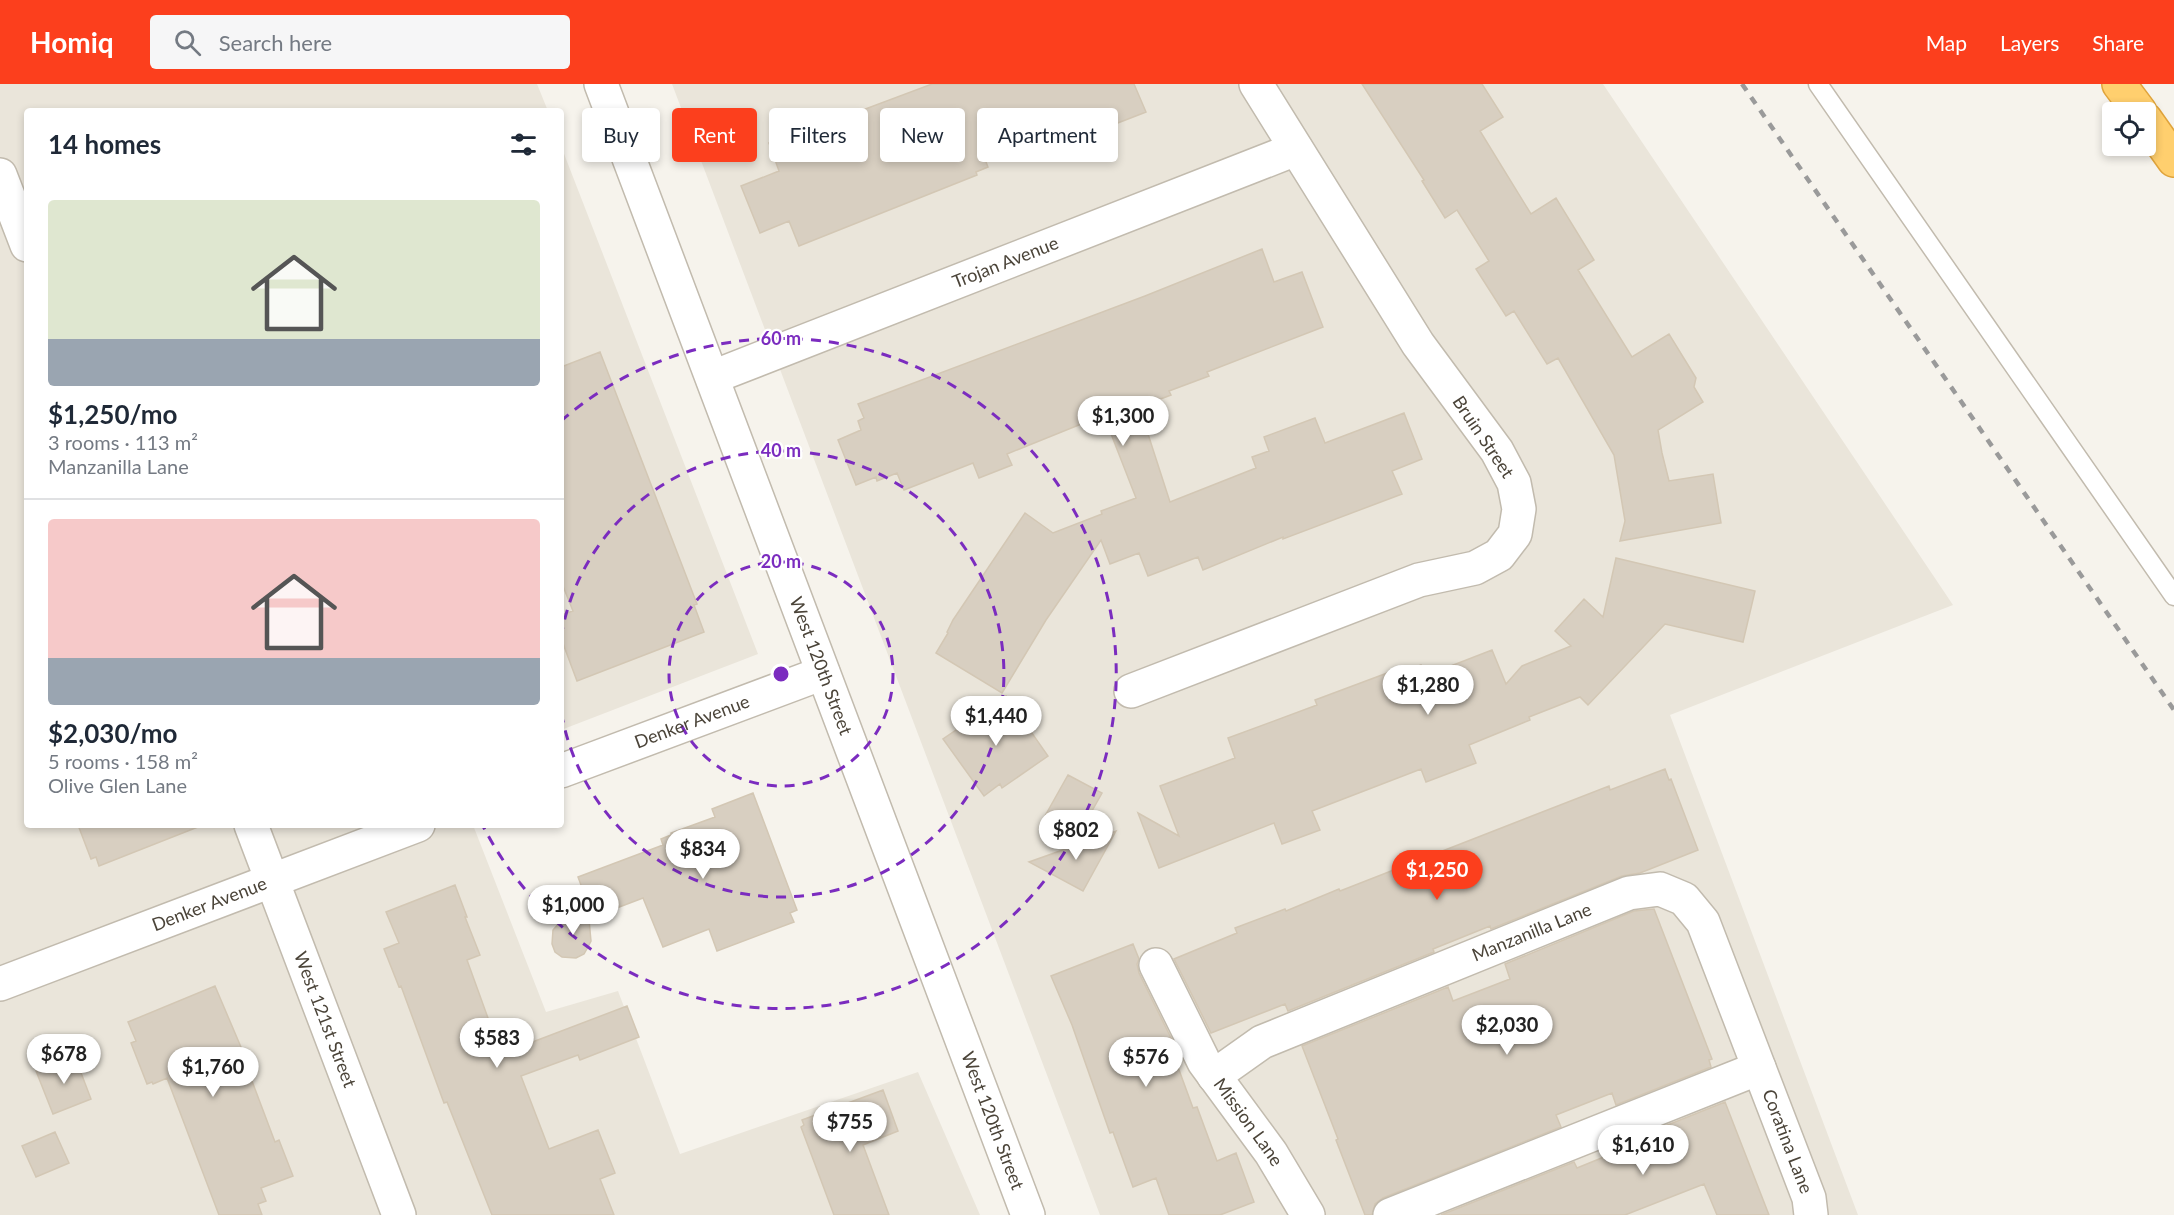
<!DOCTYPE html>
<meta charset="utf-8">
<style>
body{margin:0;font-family:Lato,sans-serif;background:#f6f6f7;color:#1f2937;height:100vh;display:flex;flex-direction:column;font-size:22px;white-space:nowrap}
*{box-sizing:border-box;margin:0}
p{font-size:20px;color:#747a83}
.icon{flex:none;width:33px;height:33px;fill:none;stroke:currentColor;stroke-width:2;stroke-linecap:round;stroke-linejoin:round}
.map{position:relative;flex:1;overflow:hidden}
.side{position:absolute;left:24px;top:24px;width:540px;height:720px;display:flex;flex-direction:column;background:#fff;border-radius:6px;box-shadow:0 3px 9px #0003}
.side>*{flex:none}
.banner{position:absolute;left:582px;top:24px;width:570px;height:54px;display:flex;gap:12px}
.fabs{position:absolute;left:2102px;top:18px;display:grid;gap:12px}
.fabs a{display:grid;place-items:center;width:54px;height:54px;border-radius:6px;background:#fff;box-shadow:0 3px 9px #0003;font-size:30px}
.price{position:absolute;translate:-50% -51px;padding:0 14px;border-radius:21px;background:#fff;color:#222;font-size:20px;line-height:39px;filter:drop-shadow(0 2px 3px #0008)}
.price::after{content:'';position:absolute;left:50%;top:36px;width:18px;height:14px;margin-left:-9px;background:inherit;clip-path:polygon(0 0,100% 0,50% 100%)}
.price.selected{background:#fc3f1d;color:#fff}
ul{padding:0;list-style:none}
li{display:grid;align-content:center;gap:12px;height:318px;padding:0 24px}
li+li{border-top:2px solid #e0e1e3}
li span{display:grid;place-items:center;height:186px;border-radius:6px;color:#555}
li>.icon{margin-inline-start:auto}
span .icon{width:108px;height:108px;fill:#fffc;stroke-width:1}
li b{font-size:26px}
h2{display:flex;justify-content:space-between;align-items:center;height:72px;padding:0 24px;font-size:26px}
.tag{padding:0 21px;border-radius:6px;background:#fff;box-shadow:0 3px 9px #0003;font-size:21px;line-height:54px}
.tag.selected{background:#fc3f1d;color:#fff}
header{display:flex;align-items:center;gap:36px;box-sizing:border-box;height:84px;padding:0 30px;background:#fc3f1d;color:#fff}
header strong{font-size:28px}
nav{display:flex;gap:33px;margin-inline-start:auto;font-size:21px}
.search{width:420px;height:54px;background:#f6f6f7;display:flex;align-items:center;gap:15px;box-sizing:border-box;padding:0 21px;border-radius:6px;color:#747a83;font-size:22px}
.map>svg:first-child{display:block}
.residential{fill:#eae5da}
.building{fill:#d8cfc1;stroke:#d3c7b4;stroke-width:1.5}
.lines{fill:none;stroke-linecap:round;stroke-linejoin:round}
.service-casing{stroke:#c2bbae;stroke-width:21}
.minor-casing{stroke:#c2bbae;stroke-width:36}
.tertiary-casing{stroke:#c2bbae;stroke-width:36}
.motorway-casing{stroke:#e0a43c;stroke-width:36}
.service{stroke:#fff;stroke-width:18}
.minor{stroke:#fff;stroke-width:33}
.tertiary{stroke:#fff;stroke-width:33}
.motorway{stroke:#ffcf6e;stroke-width:33}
.rail{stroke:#9a9a9a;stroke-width:4.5;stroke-dasharray:8 8;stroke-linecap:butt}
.ring{fill:none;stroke:#7b2cbf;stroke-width:3;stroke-dasharray:10 8}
.labels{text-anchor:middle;stroke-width:4.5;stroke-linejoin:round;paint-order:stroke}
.street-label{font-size:18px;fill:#4b4439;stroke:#fff}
.centre{fill:#7b2cbf;stroke:#fff;stroke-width:3}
.ring-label{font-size:18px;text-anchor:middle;font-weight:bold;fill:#7b2cbf;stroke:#fff;stroke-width:4.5;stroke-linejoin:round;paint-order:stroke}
</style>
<header>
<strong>Homiq</strong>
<div class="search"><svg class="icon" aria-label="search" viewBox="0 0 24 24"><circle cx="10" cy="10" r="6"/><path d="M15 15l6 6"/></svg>Search here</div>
<nav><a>Map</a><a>Layers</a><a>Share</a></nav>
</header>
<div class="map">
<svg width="2174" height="1131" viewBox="0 0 2174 1131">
<rect width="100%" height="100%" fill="#f6f3ec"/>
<path class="residential" d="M0 0H537L548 27H27V741H473L546 928 618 907 680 1070 918 988 980 1131H0Z
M672 0H1603L1953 521 1670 631 1858 1131H1100Z
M561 62 758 570 561 646Z"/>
<path class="building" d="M932 0H1134L1146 28 1056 63 1047 40 981 65 988 83 976 88 977 91 799 162 789 137 760 149 741 102 779 87 769 59 795 49 796 51Z
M1362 0H1482L1503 33 1480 47 1531 130 1556 114 1594 176 1578 186 1632 273 1669 250 1696 294 1694 303 1703 318 1658 346 1662 369 1669 397 1713 390 1721 439 1620 457 1625 437 1614 371 1558 274 1547 280 1514 227 1506 232 1476 185 1489 177 1457 126 1445 134 1422 97 1424 96Z
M1262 165 1274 198 1302 188 1323 243 1207 288 1209 292 1169 307 1171 311 1142 322 1152 349 1148 350 1170 418 1256 384 1252 373 1269 367 1264 353 1315 334 1325 359 1404 329 1422 375 1392 387 1402 410 1283 455V453L1203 486 1198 473 1148 492 1139 469 1110 480 1101 456 1046 536 1002 609 936 569 948 549 947 548 953 536 1025 429 1053 449 1102 430 1101 427 1136 414 1106 337 1103 338 1101 332 1007 370 1012 381 979 394 973 379 904 406 897 389 877 397 876 393 856 401 838 356 861 346 858 337 864 334 858 320 1145 212Z
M600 268 697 520 694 521 704 548 577 597 561 554V531L573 527 561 497V283Z
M1616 474 1755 507 1743 558 1665 540 1588 621 1580 613 1529 633 1530 636 1469 661 1476 679 1426 698 1421 685 1312 727 1320 746 1282 760 1274 739 1159 784 1138 729 1179 752 1160 702 1235 674 1228 654 1317 621 1315 616 1406 582 1408 586 1421 581 1425 592 1492 566 1506 600 1522 582 1571 562 1555 547 1584 515 1603 533Z
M1006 612 1048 672 1002 704 1000 700 984 712 943 655Z
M1665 685 1669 696 1671 695 1698 766 1640 789 1622 792 1491 845 1490 842 1433 865 1434 868 1288 927 1285 920 1211 949 1174 875 1237 849 1235 844 1285 825 1286 827 1339 805 1340 807 1609 702 1610 706Z
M1068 691 1102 709 1079 750 1045 732Z
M753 709 797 826 790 829 794 838 717 867 709 845 663 863 643 814 593 833 578 793 663 761 661 755 671 751V749L715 733 712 725Z
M78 741H198V743L99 782 96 773 91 775Z
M1116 747 1083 807 1029 778Z
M455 801 467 833H465L480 871 467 876 501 970 627 922 639 953 580 976 578 971 521 992 549 1065 598 1046 615 1089 600 1095 614 1131H492L447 1018 444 1019 401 902 399 903 384 865 399 859 386 828Z
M588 825 591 857 588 863 584 870 576 874 562 873 555 868 552 860 553 846 560 838Z
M1654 825 1712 975 1709 976 1711 983 1616 1021 1612 1009 1556 1031 1561 1043 1383 1114 1375 1120 1372 1131H1365L1336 1056 1338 1055 1302 962 1448 903 1453 917 1510 895 1505 880 1634 827Z
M1133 860 1139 875 1137 880 1139 889 1175 962 1171 964 1193 1024 1197 1023 1217 1077 1236 1069 1254 1118 1220 1131H1169L1156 1094 1133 1103 1113 1048 1110 1049 1072 941 1051 892Z
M215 902 246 975 244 976 275 1058 279 1056 293 1092 261 1104 266 1117 258 1120 262 1131H219L167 994 153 1000 152 998 147 1000 131 959 136 957 128 938Z
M75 973 91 1015 53 1030 36 987Z
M883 1006 898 1047 863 1061 889 1131H834L801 1043 804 1041 802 1036Z
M1725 1018 1769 1131H1717L1704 1100 1625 1131H1441L1574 1078 1577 1084 1631 1062 1630 1056Z
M55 1048 69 1079 36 1093 22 1062Z"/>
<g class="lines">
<defs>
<path id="service" d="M1818 0 2174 512"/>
<g id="minor">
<path d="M0 91 27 161"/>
<path id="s1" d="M713 293 1296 65"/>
<path d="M1131 607 1419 496 1475 484 1499 471 1515 450 1519 425 1514 399 1497 367 1418 260 1256 0"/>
<path id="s2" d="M561 687 823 589"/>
<path id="s3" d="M251 741 399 1131"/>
<path id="s4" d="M1156 881 1204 978 1271 1069 1308 1131"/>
<path id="s5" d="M0 900 418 741"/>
<path id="s6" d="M1214 992 1262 958 1629 809 1660 805 1684 815 1703 838 1809 1114 1811 1131"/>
<path d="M1390 1131 1759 984"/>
</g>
<g id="tertiary">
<path id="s7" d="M601 0 1028 1131"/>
</g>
<path id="motorway" d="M2119 0 2140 28
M2145 35 2174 76"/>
</defs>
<use href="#service" class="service-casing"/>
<use href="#minor" class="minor-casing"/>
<use href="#tertiary" class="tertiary-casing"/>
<use href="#motorway" class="motorway-casing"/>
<use href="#service" class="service"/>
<use href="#minor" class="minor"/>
<use href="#tertiary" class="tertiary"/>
<use href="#motorway" class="motorway"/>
<path class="rail" d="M1742 0 2174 626"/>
</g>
<g class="ring">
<circle cx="781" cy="590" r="112"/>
<path d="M561 553A223 223 0 1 1 561 627"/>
<path d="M561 337A335 335 0 1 1 483 742"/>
</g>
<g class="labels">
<g class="street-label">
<text dy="6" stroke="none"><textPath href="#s1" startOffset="314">Trojan Avenue</textPath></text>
<text transform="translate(1483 353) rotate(56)" y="6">Bruin Street</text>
<text dy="6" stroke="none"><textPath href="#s7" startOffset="622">West 120th Street</textPath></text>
<text dy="6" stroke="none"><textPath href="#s2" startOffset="140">Denker Avenue</textPath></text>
<text dy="6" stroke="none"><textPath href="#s5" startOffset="224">Denker Avenue</textPath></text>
<text dy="6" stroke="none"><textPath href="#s6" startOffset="350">Manzanilla Lane</textPath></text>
<text dy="6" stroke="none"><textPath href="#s3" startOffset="208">West 121st Street</textPath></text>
<text dy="6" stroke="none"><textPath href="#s7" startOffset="1108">West 120th Street</textPath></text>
<text dy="6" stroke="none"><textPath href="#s4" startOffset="183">Mission Lane</textPath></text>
<text dy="6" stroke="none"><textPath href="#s6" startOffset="777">Coratina Lane</textPath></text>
</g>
</g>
<circle cx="781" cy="590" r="9" class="centre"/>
<g class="ring-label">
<text x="781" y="261">60 m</text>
<text x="781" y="373">40 m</text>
<text x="781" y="484">20 m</text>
</g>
</svg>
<div class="fabs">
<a><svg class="icon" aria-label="locate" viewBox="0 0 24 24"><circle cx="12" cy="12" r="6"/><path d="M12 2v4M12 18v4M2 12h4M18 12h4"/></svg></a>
</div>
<b class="price" style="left:1123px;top:363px">$1,300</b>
<b class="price" style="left:1428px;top:632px">$1,280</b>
<b class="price" style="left:996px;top:663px">$1,440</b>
<b class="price" style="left:1076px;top:777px">$802</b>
<b class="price" style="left:703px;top:796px">$834</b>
<b class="price selected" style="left:1437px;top:817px">$1,250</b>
<b class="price" style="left:573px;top:852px">$1,000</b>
<b class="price" style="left:1507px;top:972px">$2,030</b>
<b class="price" style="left:497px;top:985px">$583</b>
<b class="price" style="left:64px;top:1001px">$678</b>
<b class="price" style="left:1146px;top:1004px">$576</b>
<b class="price" style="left:213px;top:1014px">$1,760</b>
<b class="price" style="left:850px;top:1069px">$755</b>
<b class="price" style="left:1643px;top:1092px">$1,610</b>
<div class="banner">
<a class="tag">Buy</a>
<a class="tag selected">Rent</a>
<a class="tag">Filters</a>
<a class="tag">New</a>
<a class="tag">Apartment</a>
</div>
<section class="side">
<h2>14 homes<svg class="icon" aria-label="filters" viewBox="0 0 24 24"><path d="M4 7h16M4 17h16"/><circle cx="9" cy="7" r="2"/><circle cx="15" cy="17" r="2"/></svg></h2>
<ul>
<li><span style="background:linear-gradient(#dfe7d0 75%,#9aa5b1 0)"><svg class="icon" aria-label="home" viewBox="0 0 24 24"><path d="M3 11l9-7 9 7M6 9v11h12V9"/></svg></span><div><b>$1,250/mo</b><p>3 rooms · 113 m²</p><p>Manzanilla Lane</p></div></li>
<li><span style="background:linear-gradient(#f6c9c9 75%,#9aa5b1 0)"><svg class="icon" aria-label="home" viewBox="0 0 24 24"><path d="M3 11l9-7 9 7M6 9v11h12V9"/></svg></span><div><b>$2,030/mo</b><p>5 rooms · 158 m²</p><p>Olive Glen Lane</p></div></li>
</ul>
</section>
</div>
